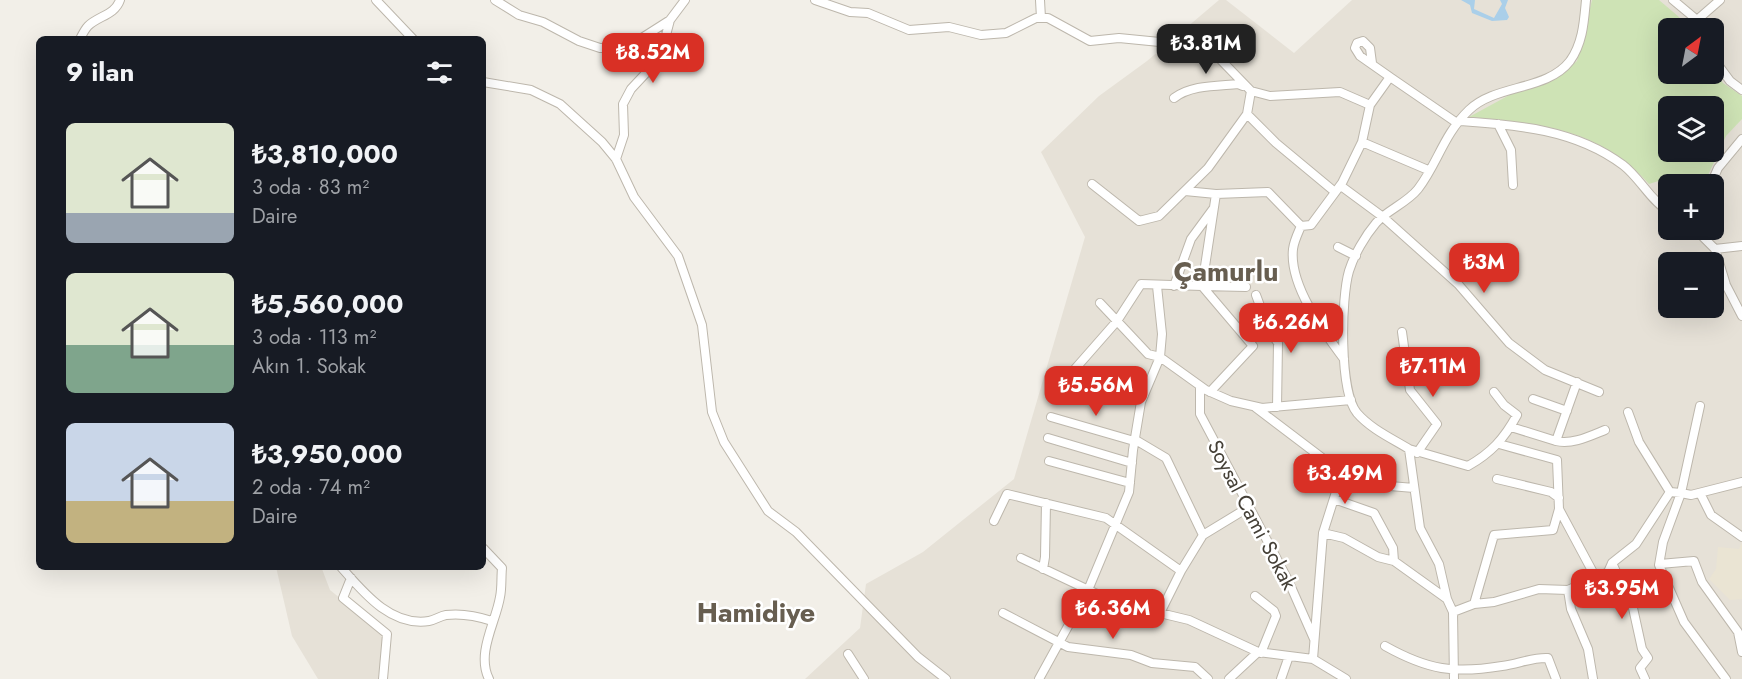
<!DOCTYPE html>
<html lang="tr">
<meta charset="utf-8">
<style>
body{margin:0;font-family:Jost,sans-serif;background:#242831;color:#f1f3f6;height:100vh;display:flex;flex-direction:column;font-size:22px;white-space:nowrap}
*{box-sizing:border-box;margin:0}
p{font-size:20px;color:#9ea1a6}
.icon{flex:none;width:33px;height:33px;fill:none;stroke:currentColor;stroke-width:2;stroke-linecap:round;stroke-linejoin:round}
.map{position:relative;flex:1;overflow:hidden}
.panel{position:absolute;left:36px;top:36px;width:450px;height:534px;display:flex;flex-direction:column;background:#171b24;border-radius:9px;box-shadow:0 6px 24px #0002}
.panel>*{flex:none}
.needle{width:39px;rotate:32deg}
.fabs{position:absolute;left:1658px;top:18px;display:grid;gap:12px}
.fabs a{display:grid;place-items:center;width:66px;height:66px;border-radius:9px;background:#171b24;box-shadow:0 6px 24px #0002;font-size:30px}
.price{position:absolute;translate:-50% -51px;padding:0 14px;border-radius:12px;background:#d93025;color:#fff;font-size:20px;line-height:39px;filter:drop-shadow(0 2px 3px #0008)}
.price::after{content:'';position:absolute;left:50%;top:36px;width:18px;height:14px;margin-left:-9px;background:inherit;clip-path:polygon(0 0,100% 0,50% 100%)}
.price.selected{background:#222;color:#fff}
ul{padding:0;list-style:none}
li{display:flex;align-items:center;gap:18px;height:150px;padding:0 30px}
li span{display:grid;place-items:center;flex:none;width:168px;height:120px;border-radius:9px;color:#555}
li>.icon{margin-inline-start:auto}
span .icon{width:72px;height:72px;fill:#fffc;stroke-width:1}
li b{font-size:26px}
h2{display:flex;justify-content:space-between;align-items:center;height:72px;padding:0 30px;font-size:26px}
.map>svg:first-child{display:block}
.residential{fill:#e6e1d7;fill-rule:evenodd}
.education{fill:#eae4d3}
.green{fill:#cee3b5;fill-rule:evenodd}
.water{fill:#aacfe9}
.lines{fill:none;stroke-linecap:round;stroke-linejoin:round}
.minor-casing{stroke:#bdb7ac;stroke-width:10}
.minor{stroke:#fff;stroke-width:8}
.labels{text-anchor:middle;stroke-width:5;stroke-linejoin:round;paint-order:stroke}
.street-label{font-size:21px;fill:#454037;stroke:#fff}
.district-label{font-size:27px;font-weight:bold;fill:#675e50;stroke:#fff}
</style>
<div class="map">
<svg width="1742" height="679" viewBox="0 0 1742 679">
<rect width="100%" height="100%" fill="#f2efe8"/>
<path class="residential" d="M1219 0H1226L1294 53 1352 0H1742V679H805L860 628 866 584 923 552 1014 479 1085 237 1041 152 1099 96 1147 61ZM1668 28H1713V74H1668ZM1668 106H1713V152H1668ZM1668 184H1713V230H1668ZM1668 262H1713V308H1668Z
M276 567 322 569 330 590 384 634 378 679H318L292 636Z"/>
<path class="education" d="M1742 542V599L1730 600 1709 579 1716 569 1718 547 1739 549Z"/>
<path class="green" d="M1592 0H1659L1679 17 1686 28H1668V74H1713V69L1723 83 1742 96V119L1726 136 1704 184H1675L1671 177 1649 184C1600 129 1539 123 1469 117L1515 92 1556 79 1577 61ZM1668 106H1713V152H1668Z"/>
<path class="water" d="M1461 0H1475L1474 9 1494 18 1502 4 1500 0H1508L1505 8 1509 17 1507 20 1492 21 1472 13 1470 5Z"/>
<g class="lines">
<defs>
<path id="minor" d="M376 0 413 39
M495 0 519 15 543 22 579 41 600 48H626L670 20
M815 0 850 12 868 13 909 30 949 27 981 35 1006 33 1036 18H1048L1090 41 1119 38 1180 44 1219 58 1251 91
M1040 0 1041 18
M1673 0 1697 20 1700 28
M1697 20 1720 0
M80 39C82 35 85 29 88 26 98 16 115 15 120 0
M1713 58 1730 81 1742 90
M1372 63 1370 48 1363 41 1357 43 1355 48 1360 56 1390 77
M483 82 531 90 560 104 602 142 616 159 634 197 678 256 702 325 712 412 724 442 768 511 796 532 918 657 946 679
M1174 98C1191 85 1217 86 1238 84L1243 86
M1247 114 1276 143 1335 192
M1460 121C1517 125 1575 129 1623 165 1640 178 1650 200 1668 211
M1498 124 1511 150 1513 185
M616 159 624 135 623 104 631 89 660 58 670 20 685 0
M1428 170 1362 142 1370 105 1390 77 1457 123
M1092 184 1139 221 1159 216 1208 168 1247 114 1251 91 1270 96 1340 92 1370 105
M1711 184 1718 168 1742 139
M1341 186 1383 217 1458 284 1509 343 1545 370 1599 392
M1216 194 1268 192 1301 226C1298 233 1294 241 1293 249 1289 285 1323 331 1344 359
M1301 226 1311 225 1342 183 1362 142
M1696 230 1715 249 1726 285 1742 316
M1338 247 1356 256
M1715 249 1742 246
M1174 286 1191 239 1213 209
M1202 286 1253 346 1210 392
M1202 286 1246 287
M1256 295 1269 330
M1100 303 1117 321 1141 284 1202 286 1216 194 1185 191
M1402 332 1410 390 1437 424 1417 453
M1200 386V414L1288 580 1314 639
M1142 399C1118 391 1098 377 1074 370L1117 321 1148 354 1160 357 1206 390 1231 401 1262 408 1351 400
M1533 399 1567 411
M1700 406 1681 493 1691 495 1742 482
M1255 407 1342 473 1323 533 1313 659
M1277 407 1278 343 1269 330 1309 306
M1628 412 1639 442 1670 492
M1051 417 1134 441
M1511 427 1556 441 1577 382
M1048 438 1132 463
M1134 439 1166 458 1203 535
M1556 441C1572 445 1590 436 1605 430
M1409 449 1468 466C1491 453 1504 439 1517 415L1504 405 1494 392
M1049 461 1130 483
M1342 473 1390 486 1414 488
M1497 479 1551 492 1559 498
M1670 492 1681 493 1663 542 1659 565 1684 622 1726 679
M1700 493 1711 515 1742 537
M1334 499 1374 513 1393 548 1394 561
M1559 509 1596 578
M994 521 1007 494 1106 518 1181 571
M1323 533 1344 538 1378 557 1394 561 1447 599
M483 548 502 568C501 578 502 588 500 597 496 622 476 653 489 679
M1021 558 1114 602 1189 620 1258 652 1313 659 1346 679
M1612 563 1633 608 1642 649 1648 658 1640 668 1645 679
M1660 564 1694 561 1702 582 1738 632 1742 652
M341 567C363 592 391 627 429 621 435 620 440 616 446 615 462 613 477 616 492 621
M1043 569 1045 557 1046 503
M351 578 343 598 387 634 383 679
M1568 590 1571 609 1588 649 1593 679
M1255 596 1274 611 1276 616 1261 653
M1474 604 1494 535 1553 530 1559 509 1557 460 1499 444
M1453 612 1474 604 1494 602 1539 589 1568 590 1608 572 1612 563 1636 544 1670 492
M1003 613 1068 647 1131 655 1152 663 1195 667 1208 679
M1160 613 1181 571 1203 535 1249 507
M1385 646C1428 670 1454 674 1502 666 1518 664 1533 657 1548 658L1556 679
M848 654 864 679
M1039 679 1088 590 1129 492 1133 450 1141 402 1160 357 1162 334 1157 286
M1229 679 1258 652
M1281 679 1289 656
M1454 679 1453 612 1447 599 1439 564 1420 528 1409 449C1391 438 1371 429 1357 413 1339 391 1341 298 1349 271 1354 255 1365 236 1376 223 1387 210 1407 203 1418 189 1438 163 1443 135 1469 110 1496 84 1547 91 1570 61 1583 43 1584 21 1586 0"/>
</defs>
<use href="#minor" class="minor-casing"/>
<use href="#minor" class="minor"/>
</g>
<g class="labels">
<g class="street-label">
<text transform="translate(1252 515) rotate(62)" y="7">Soysal Cami Sokak</text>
</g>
<g class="district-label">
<text x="1226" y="281">Çamurlu</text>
<text x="756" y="622">Hamidiye</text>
</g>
</g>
</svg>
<div class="fabs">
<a><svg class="needle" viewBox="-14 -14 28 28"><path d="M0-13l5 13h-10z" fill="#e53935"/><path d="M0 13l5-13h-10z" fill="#9ea1a6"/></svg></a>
<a><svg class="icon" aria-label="layers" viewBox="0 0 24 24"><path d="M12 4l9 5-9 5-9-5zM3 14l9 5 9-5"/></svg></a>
<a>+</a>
<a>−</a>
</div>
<b class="price selected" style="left:1206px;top:75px">₺3.81M</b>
<b class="price" style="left:653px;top:84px">₺8.52M</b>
<b class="price" style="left:1484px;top:294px">₺3M</b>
<b class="price" style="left:1291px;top:354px">₺6.26M</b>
<b class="price" style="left:1433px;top:398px">₺7.11M</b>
<b class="price" style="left:1096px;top:417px">₺5.56M</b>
<b class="price" style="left:1345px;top:505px">₺3.49M</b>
<b class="price" style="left:1622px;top:620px">₺3.95M</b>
<b class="price" style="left:1113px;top:640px">₺6.36M</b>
<section class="panel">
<h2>9 ilan<svg class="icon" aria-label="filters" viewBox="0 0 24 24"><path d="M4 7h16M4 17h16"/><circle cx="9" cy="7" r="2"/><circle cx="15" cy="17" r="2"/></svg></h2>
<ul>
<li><span style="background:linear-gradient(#dfe7d0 75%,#9aa5b1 0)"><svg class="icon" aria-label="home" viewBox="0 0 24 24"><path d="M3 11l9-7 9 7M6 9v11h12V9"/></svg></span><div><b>₺3,810,000</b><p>3 oda · 83 m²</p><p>Daire</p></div></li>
<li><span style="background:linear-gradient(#dfe7d0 60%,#7fa58c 0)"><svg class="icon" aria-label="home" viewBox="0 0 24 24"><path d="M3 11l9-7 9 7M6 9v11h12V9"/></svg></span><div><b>₺5,560,000</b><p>3 oda · 113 m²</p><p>Akın 1. Sokak</p></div></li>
<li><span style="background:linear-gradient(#c9d6e8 65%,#c2b280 0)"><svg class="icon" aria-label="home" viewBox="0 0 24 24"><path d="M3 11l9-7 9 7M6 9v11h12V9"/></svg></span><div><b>₺3,950,000</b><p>2 oda · 74 m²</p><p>Daire</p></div></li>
</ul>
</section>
</div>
